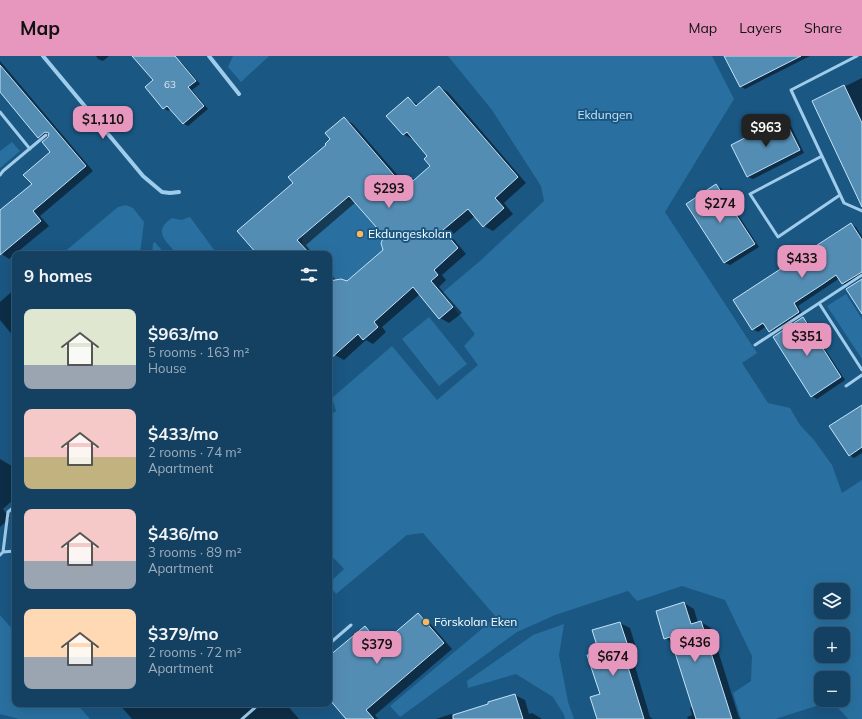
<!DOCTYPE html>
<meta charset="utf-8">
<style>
body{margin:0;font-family:Mulish,sans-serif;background:#1d4868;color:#f1f3f6;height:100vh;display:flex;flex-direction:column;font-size:15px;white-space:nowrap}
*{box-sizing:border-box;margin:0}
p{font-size:13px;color:#9dafbe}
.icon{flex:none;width:22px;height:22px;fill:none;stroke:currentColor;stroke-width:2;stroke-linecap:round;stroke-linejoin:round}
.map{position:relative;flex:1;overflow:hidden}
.details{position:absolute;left:12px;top:195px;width:320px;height:456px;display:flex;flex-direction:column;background:#144162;border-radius:8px;box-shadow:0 4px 16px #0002,0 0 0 1px #335a77}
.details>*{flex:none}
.fabs{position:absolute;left:814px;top:527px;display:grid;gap:8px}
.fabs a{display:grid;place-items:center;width:36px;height:36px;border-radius:8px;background:#144162;box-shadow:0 4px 16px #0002,0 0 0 1px #335a77;font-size:20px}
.price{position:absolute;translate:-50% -34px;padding:0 9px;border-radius:8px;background:#e797bd;color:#111;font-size:13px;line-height:26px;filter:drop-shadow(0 1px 2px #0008)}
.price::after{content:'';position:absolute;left:50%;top:24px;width:12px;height:9px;margin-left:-6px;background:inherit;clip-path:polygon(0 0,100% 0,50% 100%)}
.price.on{background:#222;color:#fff}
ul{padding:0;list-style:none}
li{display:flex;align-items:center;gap:12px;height:100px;padding:0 12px}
li span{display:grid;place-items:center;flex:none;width:112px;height:80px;border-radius:8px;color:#555}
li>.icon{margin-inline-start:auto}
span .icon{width:48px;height:48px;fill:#fffc;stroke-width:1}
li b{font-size:17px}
h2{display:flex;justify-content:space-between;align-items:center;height:48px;padding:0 12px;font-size:17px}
header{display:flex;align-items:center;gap:24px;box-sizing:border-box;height:56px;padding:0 20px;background:#e797bd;color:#111}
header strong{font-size:19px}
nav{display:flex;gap:22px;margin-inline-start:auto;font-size:14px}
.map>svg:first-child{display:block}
.green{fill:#2970a0;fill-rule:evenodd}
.shadow{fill:#0007}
.building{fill:#548db4;stroke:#c4e3f8}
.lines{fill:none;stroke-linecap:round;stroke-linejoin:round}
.service{stroke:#9fcceb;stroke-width:3}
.minor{stroke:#9fcceb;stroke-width:4}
.poi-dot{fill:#fdb65b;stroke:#1a5783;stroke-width:1.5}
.labels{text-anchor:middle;stroke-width:4;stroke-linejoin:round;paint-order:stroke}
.number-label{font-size:10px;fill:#d4e2ec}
.park-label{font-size:12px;fill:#c4e3f8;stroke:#1a5783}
.poi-label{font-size:12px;fill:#fff;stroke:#1a5783;text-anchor:start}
</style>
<header>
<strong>Map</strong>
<nav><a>Map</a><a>Layers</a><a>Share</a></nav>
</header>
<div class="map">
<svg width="862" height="663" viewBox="0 0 862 663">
<rect width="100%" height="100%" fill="#1a5783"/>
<path class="green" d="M233 0H269L241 26 228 11Z
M448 0H712L734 43 665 156 757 297 742 307 768 347 790 352 800 369 814 384 832 409 842 437 862 424V663H848L832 645 775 663H741L733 637 751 625 752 600 725 544 682 530 637 545 628 535 555 559 517 576 400 661 390 650 496 561 423 477 407 479 336 538 329 529V527L344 513 329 497V360L336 355 332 342 392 290 437 344 478 309 464 290 475 278 442 237 480 205 544 145 541 130 492 54ZM821 534H843V556H821ZM821 578H843V600H821ZM821 622H843V644H821Z
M12 86 20 95 0 112V95Z
M344 144 354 145 384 180 381 187 383 194 347 225H333L329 220V198H310L302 189 303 179Z
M126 149 133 152 144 166 140 198H62L118 151Z
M190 161 217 198H177C166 185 152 175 172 162L181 164Z
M155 186 165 198H152L153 187Z
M846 238 862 263V303L827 250Z
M429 261 467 308 439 330 402 283Z
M0 559 15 576V648H77L90 663H19L0 658Z
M564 568 559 599 568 646 574 663H565L564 659 553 641 516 618 468 632 467 625 533 579Z"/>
<path class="shadow" d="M96 0H109L103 5 98 3Z
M133 0H172L182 7 200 28 192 34 208 53 188 70 183 67 171 53 168 55 164 52 154 24Z
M725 0H810L745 33 740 30Z
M0 5 93 115 40 160 49 170 9 203 0 197V156L33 128 52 96 46 85 39 81 0 34Z
M862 22V142L813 46Z
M439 31 448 36 526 127 504 147 513 158 493 175 484 170 475 160 451 180 466 198 442 219 446 224 439 231 462 257 449 267 440 262 420 238 382 271 386 276 373 288 366 284 344 304 335 299 329 291V216L337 225 348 226 384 195 385 180 356 146 306 189 313 198H258L294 127 327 89 344 62 353 68 408 131 431 110 429 100 414 82 412 83 403 78 408 42 419 49Z
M784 63 789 66 804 97 753 123 748 121 732 90Z
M716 130 721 132 759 191 730 209 725 207 688 148Z
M851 168 856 171 862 180V221L848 230 843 227 840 222 798 250 803 259 775 278 770 275 767 270 758 276 753 273Z
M15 233V282L0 264V246Z
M803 263 807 265 845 324 817 343 812 340Z
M862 350V397L854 402 849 399Z
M0 403 15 412V442L3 453 10 462 0 471Z
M684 547 694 553 698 567 701 566 711 572 739 662 741 663H688L687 661 692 659 690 652 693 651 673 587 665 582Z
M418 558 427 564 452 593 375 659 378 663H348L329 641V603L365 572 374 577 381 585 389 578 393 580Z
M620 567 630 572 638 598 632 600 650 661 653 663H609L600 596Z
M515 639 525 644 529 658 532 657 542 663H493Z
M119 648H286L299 663H132Z
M451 658 460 663H436Z"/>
<path class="building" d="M132 0H175L196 25 188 31 204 50 183 68 167 50 163 53 145 31 153 24Z
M724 0H801L740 31Z
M0 9 86 110 33 155 41 165 0 199V154L32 128 23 119 50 96 42 86 48 81 49 77 45 76 38 82 0 36Z
M844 29 862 67V151L812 45Z
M439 30 518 121 495 142 504 152 483 171 468 153 443 174 458 192 434 214 438 219 431 225 453 251 439 263 413 231 374 266 378 271 370 278 363 284 358 278 329 304V225L341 223 347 225 383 194 381 187 384 180 349 140 297 184 310 198H257L237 175 293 127 288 121 326 89 325 88 330 83 325 77 344 61 405 132 430 110 424 103 427 100 407 76 403 79 386 60 408 41 416 50Z
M784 62 800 94 747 121 731 89Z
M716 128 755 188 724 207 686 148Z
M851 167 862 184V216L842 228 836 219 823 228 794 247 799 256 769 276 763 267 752 274 733 244Z
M862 223V258L846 233Z
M803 261 841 321 811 341 773 281Z
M862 349V391L849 400 829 370Z
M684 546 691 568 701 565 732 663H696L670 581 664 583 656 555Z
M418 557 444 587 366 654 374 663H346L329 643V600L365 570 378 586 389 577 391 580Z
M620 566 629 593 623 595 644 663H597L590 641 600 638 587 599 599 596 592 574Z
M515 638 523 663H453V659L488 648V646Z"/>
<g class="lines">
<path class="service" d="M857 0 791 34 844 147 862 155
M0 56 30 93
M822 100 750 138 778 181 840 139
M0 119 3 115 46 79
M819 247 862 314
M755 289 862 219
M846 330 862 319
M3 496 8 456 15 450
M0 499 3 496 15 495
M329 588 351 569
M242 663 259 648"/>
<path class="minor" d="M43 0 143 120 162 136 170 137 179 136
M209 0 239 38"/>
</g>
<g class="poi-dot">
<circle cx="360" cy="178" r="4"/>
<circle cx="426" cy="566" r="4"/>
</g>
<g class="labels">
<g class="number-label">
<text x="170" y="32">63</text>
</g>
<g class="park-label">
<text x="605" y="63">Ekdungen</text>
</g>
<g class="poi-label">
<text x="368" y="182">Ekdungeskolan</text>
<text x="434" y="570">Förskolan Eken</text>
</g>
</g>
</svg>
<div class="fabs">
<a><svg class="icon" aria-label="layers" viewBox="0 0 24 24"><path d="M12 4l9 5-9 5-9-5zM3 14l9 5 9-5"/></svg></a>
<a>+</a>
<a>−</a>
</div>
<b class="price" style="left:103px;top:84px">$1,110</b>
<b class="price on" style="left:766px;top:92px">$963</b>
<b class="price" style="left:389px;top:153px">$293</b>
<b class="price" style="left:720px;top:168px">$274</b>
<b class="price" style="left:802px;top:223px">$433</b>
<b class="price" style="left:807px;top:301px">$351</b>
<b class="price" style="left:695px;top:607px">$436</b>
<b class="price" style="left:377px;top:609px">$379</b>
<b class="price" style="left:613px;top:621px">$674</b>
<section class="details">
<h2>9 homes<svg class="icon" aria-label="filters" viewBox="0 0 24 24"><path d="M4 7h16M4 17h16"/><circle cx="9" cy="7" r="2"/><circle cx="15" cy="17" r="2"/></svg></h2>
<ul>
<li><span style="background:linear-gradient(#dfe7d0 70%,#9aa5b1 0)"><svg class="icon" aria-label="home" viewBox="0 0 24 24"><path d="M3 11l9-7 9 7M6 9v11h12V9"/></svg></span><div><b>$963/mo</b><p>5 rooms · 163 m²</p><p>House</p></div></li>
<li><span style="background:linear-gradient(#f6c9c9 60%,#c2b280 0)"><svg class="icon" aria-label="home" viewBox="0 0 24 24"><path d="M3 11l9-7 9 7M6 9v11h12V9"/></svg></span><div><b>$433/mo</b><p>2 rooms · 74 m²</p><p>Apartment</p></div></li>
<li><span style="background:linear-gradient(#f6c9c9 65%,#9aa5b1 0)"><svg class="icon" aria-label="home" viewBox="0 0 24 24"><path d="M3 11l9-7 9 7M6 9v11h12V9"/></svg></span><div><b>$436/mo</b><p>3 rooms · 89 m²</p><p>Apartment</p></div></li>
<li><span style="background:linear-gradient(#ffd9b3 60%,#9aa5b1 0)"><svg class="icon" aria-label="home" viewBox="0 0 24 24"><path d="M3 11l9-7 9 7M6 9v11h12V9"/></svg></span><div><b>$379/mo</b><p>2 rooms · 72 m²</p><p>Apartment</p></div></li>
</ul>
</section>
</div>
